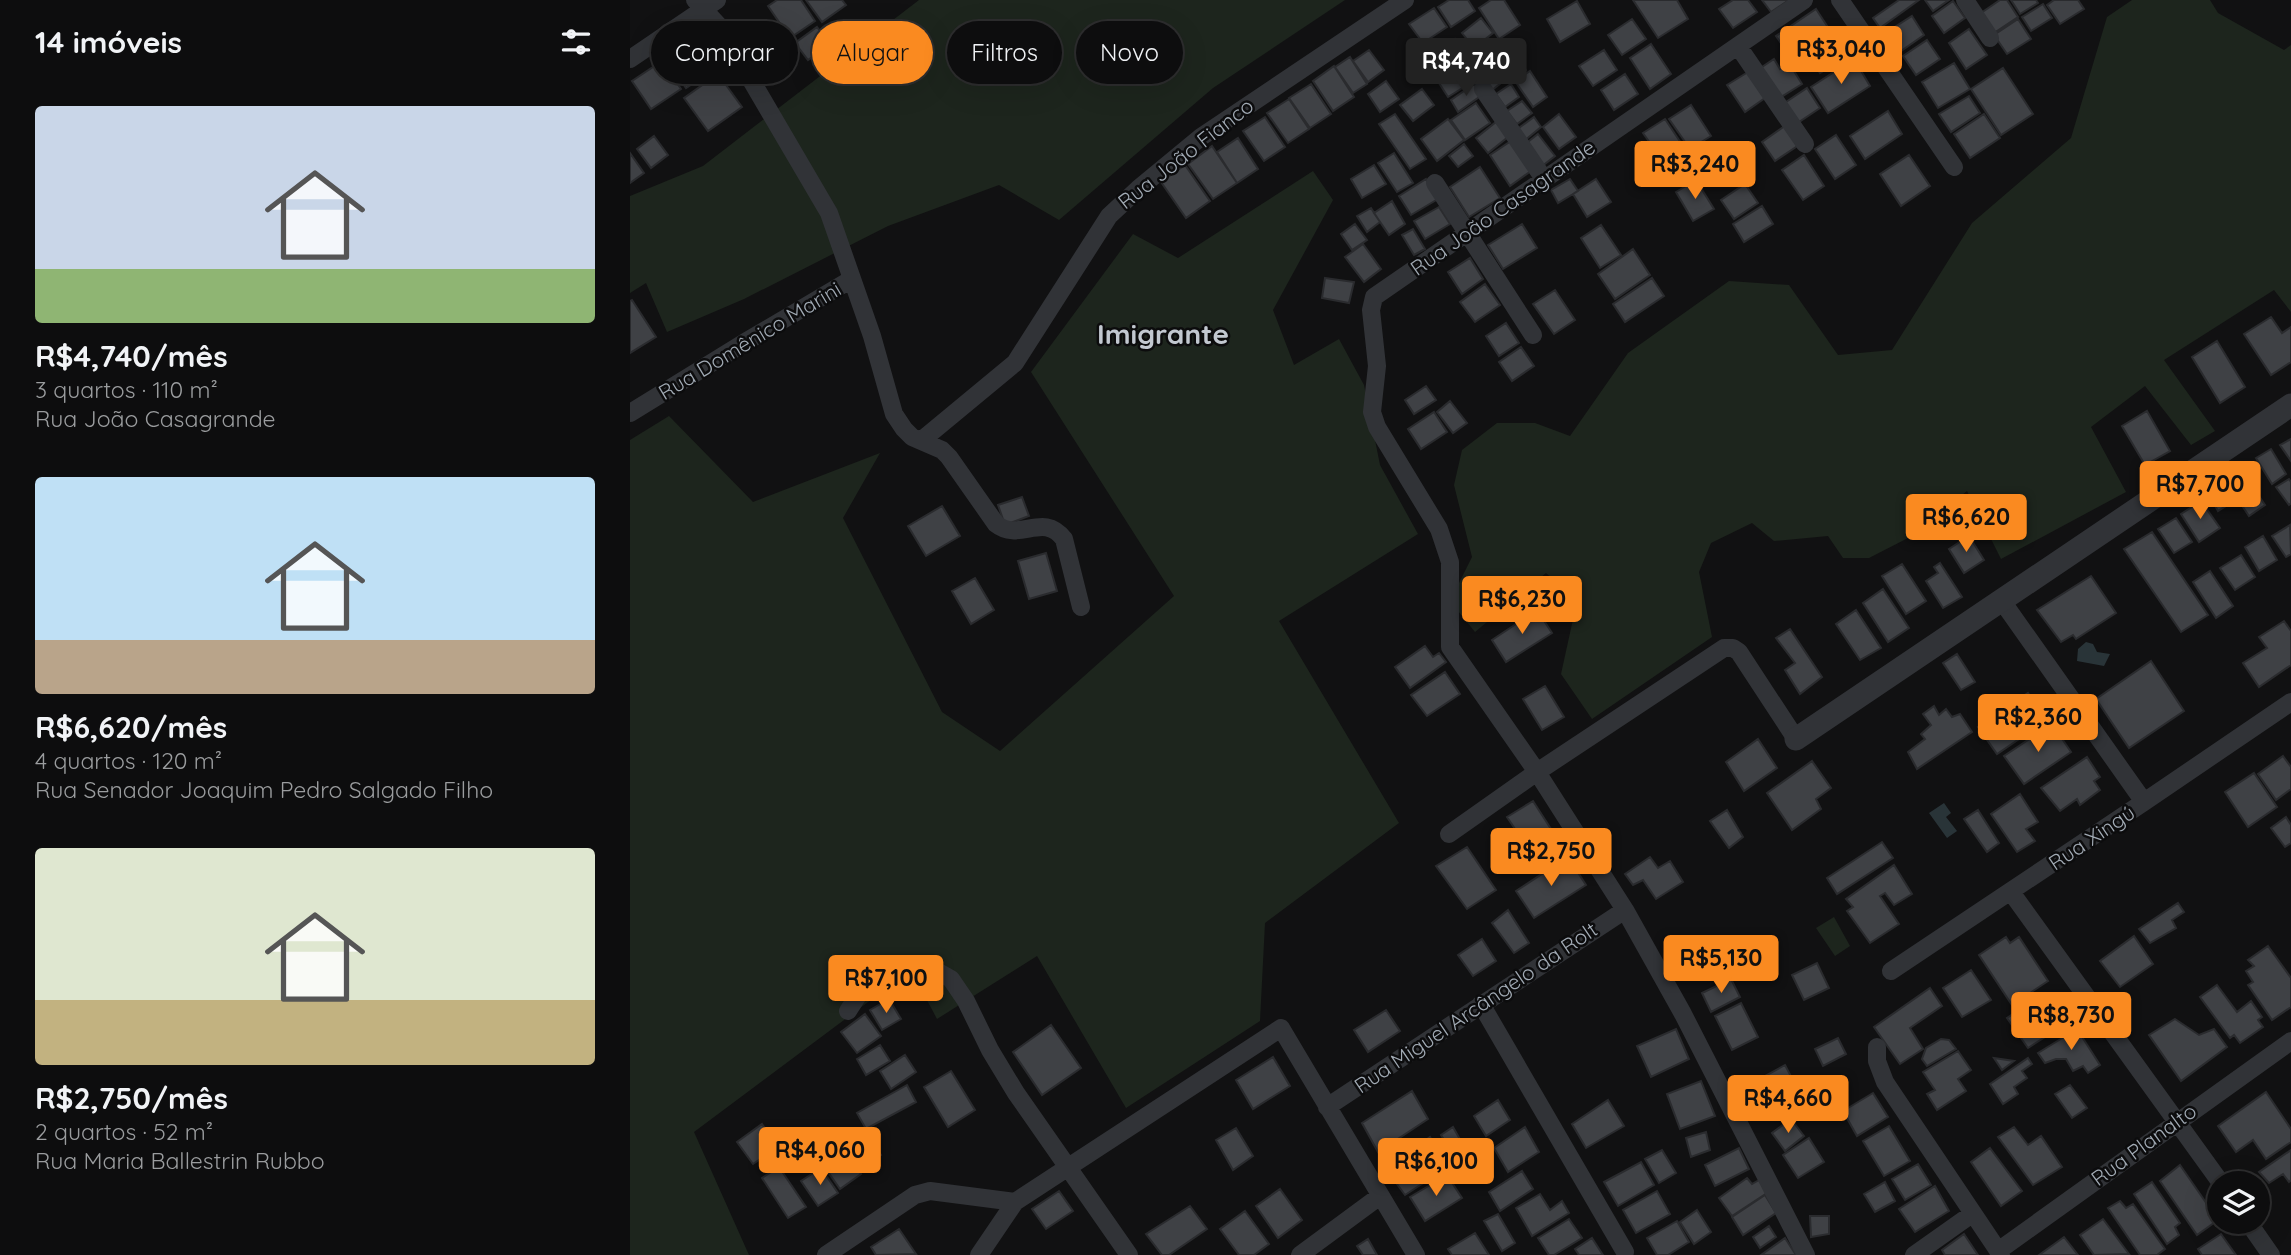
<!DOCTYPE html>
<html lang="pt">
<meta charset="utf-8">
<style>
body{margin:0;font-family:Quicksand,sans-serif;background:#1b1b1c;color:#f1f3f6;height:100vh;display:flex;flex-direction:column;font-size:26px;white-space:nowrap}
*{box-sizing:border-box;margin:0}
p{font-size:23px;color:#9a9c9e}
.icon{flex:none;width:38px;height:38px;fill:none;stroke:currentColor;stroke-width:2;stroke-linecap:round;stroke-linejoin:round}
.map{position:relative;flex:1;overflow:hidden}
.drawer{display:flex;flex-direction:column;background:#0d0d0e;width:630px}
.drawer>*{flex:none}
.banner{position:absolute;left:21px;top:21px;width:665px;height:63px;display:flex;gap:14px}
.tools{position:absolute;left:1577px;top:1171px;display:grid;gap:14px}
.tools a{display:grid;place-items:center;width:63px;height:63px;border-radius:50%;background:#0d0d0e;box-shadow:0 7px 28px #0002,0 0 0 2px #2d2d2e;font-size:35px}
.price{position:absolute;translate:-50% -60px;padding:0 16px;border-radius:7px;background:#fa8a20;color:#111;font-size:23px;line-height:46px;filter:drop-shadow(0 2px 4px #0008)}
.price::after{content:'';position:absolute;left:50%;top:42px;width:21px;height:16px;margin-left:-10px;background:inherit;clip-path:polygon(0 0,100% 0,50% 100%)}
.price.selected{background:#222;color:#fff}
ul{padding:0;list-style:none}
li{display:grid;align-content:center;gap:14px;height:371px;padding:0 35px}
li span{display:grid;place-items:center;height:217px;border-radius:7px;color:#555}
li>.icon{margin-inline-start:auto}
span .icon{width:126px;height:126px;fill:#fffc;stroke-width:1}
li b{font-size:30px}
h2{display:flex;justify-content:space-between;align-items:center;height:84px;padding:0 35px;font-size:30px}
.chip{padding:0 24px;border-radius:32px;background:#0d0d0e;box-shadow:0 7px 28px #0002,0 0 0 2px #2d2d2e;font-size:24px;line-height:63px}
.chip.selected{background:#fa8a20;color:#111}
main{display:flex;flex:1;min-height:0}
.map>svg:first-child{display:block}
.green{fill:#1d251d}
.water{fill:#293438}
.building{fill:#3f4145;stroke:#2a2b2e;stroke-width:2}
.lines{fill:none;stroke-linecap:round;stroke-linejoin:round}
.minor{stroke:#313337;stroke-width:18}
.tertiary{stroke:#313337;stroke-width:23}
.labels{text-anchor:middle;stroke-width:5;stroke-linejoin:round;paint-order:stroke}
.street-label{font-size:21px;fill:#a1aab4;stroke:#0c0c0d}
.district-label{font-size:28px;font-weight:bold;fill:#c2c8d0;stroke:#0c0c0d}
</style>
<main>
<section class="drawer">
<h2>14 imóveis<svg class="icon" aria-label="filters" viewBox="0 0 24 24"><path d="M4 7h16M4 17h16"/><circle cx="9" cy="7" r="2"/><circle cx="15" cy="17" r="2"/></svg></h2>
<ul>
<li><span style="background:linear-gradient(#c9d6e8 75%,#8fb573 0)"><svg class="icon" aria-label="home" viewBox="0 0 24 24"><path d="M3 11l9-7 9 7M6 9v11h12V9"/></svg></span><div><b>R$4,740/mês</b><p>3 quartos · 110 m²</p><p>Rua João Casagrande</p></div></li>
<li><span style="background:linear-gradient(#bfe0f5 75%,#b9a48a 0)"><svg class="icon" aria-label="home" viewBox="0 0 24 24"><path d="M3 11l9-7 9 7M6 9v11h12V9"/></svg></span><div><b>R$6,620/mês</b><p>4 quartos · 120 m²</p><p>Rua Senador Joaquim Pedro Salgado Filho</p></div></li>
<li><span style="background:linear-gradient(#dfe7d0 70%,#c2b280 0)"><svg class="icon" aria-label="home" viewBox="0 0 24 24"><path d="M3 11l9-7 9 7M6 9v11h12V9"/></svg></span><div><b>R$2,750/mês</b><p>2 quartos · 52 m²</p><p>Rua Maria Ballestrin Rubbo</p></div></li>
</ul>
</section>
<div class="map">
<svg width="1661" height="1255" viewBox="0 0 1661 1255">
<rect width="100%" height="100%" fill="#111112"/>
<path class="green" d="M289 0H715L583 88 429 220 369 185 258 226 114 299 37 332 16 283 0 293V196L73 166Z
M1502 0H1580L1588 13 1654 50 1661 45V312L1644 290 1534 360 1585 431 1561 445 1515 386 1461 427 1496 492 1371 559 1337 491 1278 538 1239 558H1213L1198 536 1144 541 1122 523 1081 543 1069 572 1082 637 962 719 931 674 947 601 916 573 845 632 820 601 842 557 824 485 832 450 867 423H905L940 436 998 353 1099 281 1159 285 1208 355 1262 350 1342 223 1441 138 1477 17Z
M683 171 703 200 643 310 664 365 709 339 734 385 750 465 788 534 649 621 769 823 635 923 630 1021 496 1108 407 956 307 1019 281 970 64 1132 119 1255H0V440L39 416 123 502 250 453 213 518 312 712 370 751 544 596 401 372 503 234 548 258Z
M1204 917 1220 946 1205 956 1186 928Z"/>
<path class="water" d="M1456 642 1463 644 1467 652 1480 654 1474 666 1447 661 1448 649Z
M1314 803 1321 813 1316 817 1327 831 1317 838 1299 813Z"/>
<path class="building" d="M147 0H171L185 21 160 38 138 6Z
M176 0H212L216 5 192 22Z
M819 0H838L845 11 821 27 808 7Z
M861 0H874L890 25 869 39 849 8Z
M1003 0H1047L1058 19 1028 38Z
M1103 0H1118L1127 12 1103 28 1089 9Z
M1132 0H1159L1141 12Z
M1269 0H1289L1250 28 1243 18Z
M1295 0H1319L1303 11Z
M1370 0H1377L1388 17 1364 33 1351 13Z
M1381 0H1406L1408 3 1390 14Z
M1424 0H1448L1454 9 1430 24 1417 5Z
M947 1 960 24 930 42 917 19Z
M1323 1 1335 18 1314 33 1302 16Z
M1413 4 1422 18 1401 31 1392 17Z
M804 8 817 27 793 43 779 24Z
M1186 9 1203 35 1164 62 1146 36Z
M1282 16 1294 35 1271 51 1257 32Z
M851 18 863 33 844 48 832 33Z
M1002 19 1016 39 992 55 978 35Z
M1388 19 1401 39 1377 54 1364 35Z
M187 27 200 44 178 60 165 43Z
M1339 29 1357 55 1336 69 1319 43Z
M825 39 837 54 815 70 804 55Z
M67 40 86 68 56 88 37 60Z
M1297 40 1310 59 1286 75 1273 56Z
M1204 42 1214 57 1190 73 1180 58Z
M1021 44 1041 74 1020 89 1000 58Z
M857 46 867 61 846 75 836 60Z
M878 46 896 70 885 79 867 55Z
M739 50 754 70 738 82 723 61Z
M974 50 987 70 963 86 949 66Z
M720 57 737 84 723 93 705 67Z
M1144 59 1150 69 1159 63 1172 84 1148 99 1129 69Z
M1224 59 1240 86 1198 113 1181 87Z
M32 61 51 89 21 109 2 81Z
M864 63 875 80 862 90 851 72Z
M1324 63 1340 89 1308 108 1292 82Z
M704 66 724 97 703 111 683 81Z
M1373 68 1403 114 1371 135 1341 89Z
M830 70 839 84 818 97 809 83Z
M900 71 917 97 903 107 885 81Z
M1118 72 1135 98 1115 112 1097 85Z
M88 74 112 107 78 131 54 98Z
M995 74 1008 94 984 110 971 90Z
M756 81 769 99 750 112 738 94Z
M681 84 701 114 680 128 659 98Z
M844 84 852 95 828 112 821 100Z
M881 84 889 97 875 107 866 94Z
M1177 88 1190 108 1166 124 1153 104Z
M792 89 804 105 783 121 770 105Z
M1339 96 1350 113 1321 132 1309 114Z
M659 99 679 129 658 143 637 113Z
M892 101 902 113 887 124 877 111Z
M846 103 860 123 835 140 821 120Z
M1061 105 1081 136 1060 149 1039 119Z
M1258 111 1272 134 1235 159 1220 136Z
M765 114 796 159 780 169 749 124Z
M929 114 946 137 929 149 913 127Z
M1354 114 1370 138 1340 158 1324 134Z
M635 117 655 147 634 161 613 131Z
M904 117 911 127 894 141 886 130Z
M818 119 834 140 807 161 791 139Z
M1035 119 1055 149 1034 163 1013 133Z
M866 122 878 137 858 153 846 138Z
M1156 125 1169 145 1145 161 1132 142Z
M908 134 925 156 911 167 894 145Z
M1206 135 1226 165 1205 179 1185 149Z
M24 136 38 155 21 168 7 149Z
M608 138 628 169 607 183 587 152Z
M881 141 901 171 880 186 860 155Z
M834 144 843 156 828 167 819 156Z
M582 146 607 183 583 199 558 164Z
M1088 147 1101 167 1077 183 1064 163Z
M0 153 14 173 0 183Z
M764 153 783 183 767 192 748 163Z
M1174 155 1194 186 1173 200 1152 170Z
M1279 155 1300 186 1271 206 1250 174Z
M555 165 580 201 556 218 531 182Z
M744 165 756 184 732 198 721 179Z
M850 167 870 198 839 217 820 187Z
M796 179 808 199 781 215 769 196Z
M940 179 948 191 928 203 921 190Z
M966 179 981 202 957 217 943 194Z
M1066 180 1084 209 1063 221 1046 192Z
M1115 184 1128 203 1104 219 1091 200Z
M762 201 775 224 759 235 744 213Z
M1132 206 1143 224 1114 242 1103 224Z
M809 207 820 224 795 239 784 221Z
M741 208 750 222 737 232 727 216Z
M725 224 737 240 722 250 711 234Z
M892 224 907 248 873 269 858 245Z
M971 225 991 255 970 268 951 238Z
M783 229 795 249 784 255 772 235Z
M733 244 751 269 734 282 715 257Z
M1003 249 1020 275 985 299 968 274Z
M840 258 853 279 832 294 818 272Z
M695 278 724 282 719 303 692 298Z
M1022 278 1034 296 995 322 983 304Z
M855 284 870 305 845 322 830 302Z
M925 290 945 320 924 334 903 304Z
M2 300 26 337 0 353V301Z
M1641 317 1652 333 1661 327V362L1641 375 1614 334Z
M876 323 889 343 869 356 856 336Z
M1587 341 1615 387 1590 403 1562 357Z
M891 347 904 366 882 381 869 362Z
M796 386 806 400 784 414 775 400Z
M820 401 837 423 823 433 807 412Z
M1517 411 1540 451 1515 465 1492 426Z
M804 412 817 432 791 449 778 429Z
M1661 439V461L1650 445Z
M1641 449 1656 474 1642 484 1626 458Z
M1610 467 1621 485 1605 495 1593 477Z
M1659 479 1661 482V503L1659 505 1646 487Z
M1592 482 1604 501 1588 511 1577 491Z
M1625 490 1635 505 1619 516 1609 501Z
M392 497 399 516 375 525 368 505Z
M1571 501 1590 528 1569 542 1551 514Z
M312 506 330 536 296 556 278 526Z
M1546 518 1562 542 1544 553 1528 529Z
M1660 525 1661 554 1656 557 1642 536Z
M1522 532 1578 615 1551 632 1494 549Z
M1339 536 1354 560 1334 573 1319 549Z
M1633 536 1647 560 1629 571 1615 547Z
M416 553 427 591 399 599 388 561Z
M1611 555 1625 577 1605 590 1590 568Z
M1310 563 1332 597 1313 608 1296 581 1308 573 1304 567Z
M1272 564 1296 601 1276 614 1252 576Z
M1580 571 1603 606 1586 618 1563 582Z
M1461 576 1486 613 1446 639 1443 635 1431 642 1407 610Z
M345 578 364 610 341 624 322 591Z
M1253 589 1279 628 1258 642 1233 603Z
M907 610 922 633 876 662 862 640Z
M1226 610 1251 648 1230 660 1206 624Z
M1654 621 1661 631V665L1629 687 1613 663 1637 648 1629 637Z
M1160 629 1192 677 1170 694 1155 670 1165 663 1146 638Z
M795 646 803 657 809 653 816 662 780 688 765 667Z
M1327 654 1345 682 1331 690 1313 663Z
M1521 661 1554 711 1499 748 1466 699Z
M815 672 830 694 797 716 781 695Z
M915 686 934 717 912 730 893 699Z
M1398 693 1417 720 1367 754 1348 727Z
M1304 706 1309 715 1316 709 1322 717 1330 714 1342 732 1287 769 1278 752 1295 739 1291 734 1301 725 1293 714Z
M1422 724 1441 752 1394 784 1374 756Z
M1128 739 1147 768 1114 791 1096 762Z
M1653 756 1661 767V789L1646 800 1628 774Z
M1457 757 1470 777 1464 781 1470 790 1450 805 1447 799 1430 811 1411 788Z
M1182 761 1201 788 1186 799 1191 809 1162 830 1137 793Z
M1624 773 1647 807 1618 827 1595 792Z
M1390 794 1408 822 1396 829 1405 841 1387 852 1361 814Z
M903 801 930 843 906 860 877 817Z
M1097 810 1113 837 1099 848 1080 821Z
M1348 810 1369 843 1357 852 1334 819Z
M1656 817 1661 825V843L1655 847 1641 828Z
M1252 842 1263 858 1207 894 1197 878Z
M837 847 866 890 837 909 806 866Z
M938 857 956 885 904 918 886 891Z
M1020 857 1028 868 1040 861 1053 882 1026 899 1013 880 1003 885 995 874Z
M1264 865 1282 894 1264 905 1255 893 1250 896 1269 924 1240 943 1217 911 1223 907 1216 899Z
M1548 903 1554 912 1542 920 1546 928 1520 943 1509 929Z
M878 910 899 943 884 953 862 923Z
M1504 936 1523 964 1490 987 1470 961Z
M1376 937 1380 943 1389 937 1418 981 1382 1005 1349 955Z
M852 939 866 961 843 976 828 955Z
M1638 946 1661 978V1007L1642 1020 1618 985 1623 982 1616 971 1624 966 1618 960Z
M1187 963 1199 988 1174 1000 1162 975Z
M1341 970 1361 1000 1332 1017 1313 988Z
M1101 979 1110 997 1081 1012 1072 993Z
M1587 985 1607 1012 1621 1001 1632 1017 1628 1020 1633 1027 1610 1043 1604 1035 1600 1038 1570 997Z
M1300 988 1312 1006 1280 1028 1293 1049 1270 1064 1244 1027Z
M1409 996 1429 1028 1398 1048 1377 1018Z
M259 999 271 1019 252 1030 240 1010Z
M1111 1003 1128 1037 1102 1050 1085 1016Z
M756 1010 770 1031 738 1052 724 1030Z
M235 1014 251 1036 227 1053 211 1032Z
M1545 1019 1569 1035 1584 1029 1597 1047 1551 1081 1519 1035Z
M421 1025 451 1068 412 1095 383 1052Z
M1046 1029 1059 1059 1021 1077 1007 1046Z
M1447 1029 1470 1065 1458 1073 1453 1066 1443 1071 1436 1059H1426L1415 1063 1408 1053Z
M1208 1038 1216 1054 1193 1066 1185 1049Z
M1311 1039 1319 1040 1326 1049 1297 1066 1292 1059 1296 1048Z
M250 1045 260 1061 236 1075 227 1059Z
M1328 1051 1341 1070 1328 1079 1336 1091 1307 1110 1297 1094 1305 1090 1293 1072Z
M275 1055 286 1072 261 1089 250 1071Z
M643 1057 660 1086 623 1109 606 1080Z
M1364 1058 1384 1061 1372 1070Z
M1398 1058 1402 1064 1392 1071 1397 1078 1384 1087 1388 1094 1373 1104 1360 1084Z
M1155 1065 1165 1084 1139 1099 1128 1080Z
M321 1071 345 1110 318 1127 294 1087Z
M1071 1081 1085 1116 1050 1129 1037 1094Z
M277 1085 286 1102 236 1129 227 1113Z
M1440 1085 1457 1108 1442 1118 1425 1094Z
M782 1091 798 1119 748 1152 732 1123Z
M1636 1092 1661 1129V1142L1636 1159 1623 1140 1606 1152 1588 1126Z
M1243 1093 1258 1117 1227 1136 1213 1111Z
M1162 1099 1164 1115 1144 1117 1143 1101Z
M868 1100 880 1120 856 1136 844 1116Z
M978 1100 994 1126 956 1148 942 1124Z
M1161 1119 1174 1136 1155 1151 1142 1133Z
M132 1124 148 1147 123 1164 107 1142Z
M1259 1126 1280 1161 1254 1176 1233 1141Z
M823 1127 836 1150 825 1157 811 1135Z
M895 1127 909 1152 878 1172 864 1148Z
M1384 1127 1398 1145 1411 1136 1432 1167 1403 1185 1368 1137Z
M606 1128 623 1156 603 1170 586 1140Z
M234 1129 251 1155 231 1168 214 1141Z
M1076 1132 1080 1150 1061 1157 1056 1138Z
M800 1137 818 1167 775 1195 756 1169Z
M1179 1138 1194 1162 1168 1178 1153 1155Z
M209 1145 231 1174 210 1189 189 1159Z
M1109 1148 1119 1169 1085 1186 1075 1165Z
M1360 1148 1392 1191 1371 1206 1341 1162Z
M1032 1150 1046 1173 1029 1183 1015 1159Z
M1661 1150V1180L1659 1182 1653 1174 1639 1183 1629 1172Z
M1011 1162 1024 1185 988 1206 974 1182Z
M1288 1164 1301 1185 1275 1200 1262 1179Z
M1550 1165 1588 1220 1567 1235 1530 1181Z
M149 1167 176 1207 158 1218 132 1178Z
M191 1168 208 1193 188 1206 171 1181Z
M892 1171 903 1189 870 1211 859 1192Z
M817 1175 832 1198 795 1221 780 1197Z
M1117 1178 1122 1184 1129 1180 1137 1193 1102 1216 1089 1198Z
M1255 1182 1265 1201 1245 1212 1234 1194Z
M1522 1182 1550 1223 1545 1227 1549 1235 1537 1244 1504 1194Z
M1305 1186 1319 1211 1285 1232 1269 1209Z
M650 1189 672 1220 648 1238 626 1206Z
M429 1191 443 1211 416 1229 402 1209Z
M1027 1191 1040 1214 1006 1233 993 1210Z
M910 1194 920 1210 932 1201 939 1213 902 1236 886 1208Z
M1135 1195 1146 1213 1113 1235 1102 1217Z
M1490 1201 1496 1208 1503 1204 1535 1249 1527 1255H1510L1478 1208Z
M560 1206 577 1229 539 1255H532L516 1234Z
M1067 1210 1081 1232 1064 1244 1050 1222Z
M615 1211 639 1244 624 1255H609L590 1229Z
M868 1214 885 1243 872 1251 854 1221Z
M1180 1216H1199V1234L1181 1237Z
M939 1219 952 1238 924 1255H919L908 1238Z
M1473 1219 1499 1254 1464 1255 1450 1235Z
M1047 1221 1059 1242 1038 1255H1027L1017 1238Z
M1139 1226 1146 1237 1130 1248 1123 1237Z
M269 1229 286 1254 246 1255 241 1247Z
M845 1233 859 1255H822L818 1249Z
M1334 1234 1348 1255H1315L1312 1250Z
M1591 1234 1606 1255H1572L1568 1249Z
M1434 1237 1448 1255H1409Z
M962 1238 973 1255H949L945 1249Z
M1155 1238 1166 1255H1131Z
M738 1239 747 1255H733L727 1246Z"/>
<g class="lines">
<path class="minor" d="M65 0 90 27 199 213 242 336 264 414 274 429 282 437 312 450 319 457 366 524C390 543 413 511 434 539L451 607
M1174 0 744 297 741 310 747 366 742 412 747 427 809 529 820 562V647L907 772 995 910 1053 1014 1176 1255
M1210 0 1324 167
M1335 0 1360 38
M1108 46 1175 144
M0 59 87 0
M853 89 914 179
M805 183 903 335
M0 413 117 341 222 279
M292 440 385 363 479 216 508 189 571 137 775 0
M1372 601 1514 802
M819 834 907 772 1094 648H1103L1109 652 1166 739
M1381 892 1591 1183
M1261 971 1514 802 1661 702
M851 1004 995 1252
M218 1011 236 983 256 969 291 965 305 970 321 979 336 1001 360 1050 386 1093 499 1255
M1247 1047V1061L1255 1082 1371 1255
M697 1107 995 910
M1618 1222 1641 1255
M1368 1251 1661 1041
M196 1255 285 1195 300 1191 385 1202
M349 1255 385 1202 651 1028 786 1255
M670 1255 750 1196
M1284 1255 1342 1214"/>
<path class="tertiary" d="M1166 739 1661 405"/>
</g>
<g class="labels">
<g class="street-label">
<text transform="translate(556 154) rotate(-38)" y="7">Rua João Fianco</text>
<text transform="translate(873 208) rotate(-35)" y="7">Rua João Casagrande</text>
<text transform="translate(120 341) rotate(-31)" y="7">Rua Domênico Marini</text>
<text transform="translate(1462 838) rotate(-34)" y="7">Rua Xingú</text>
<text transform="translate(846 1008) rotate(-34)" y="7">Rua Miguel Arcângelo da Rolt</text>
<text transform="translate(1514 1145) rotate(-36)" y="7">Rua Planalto</text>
</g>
<g class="district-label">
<text x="533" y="344">Imigrante</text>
</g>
</g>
</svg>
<div class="tools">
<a><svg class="icon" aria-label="layers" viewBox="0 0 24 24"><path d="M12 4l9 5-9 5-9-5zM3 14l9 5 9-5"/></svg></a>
</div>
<b class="price" style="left:1211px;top:86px">R$3,040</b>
<b class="price selected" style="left:836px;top:98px">R$4,740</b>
<b class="price" style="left:1065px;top:201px">R$3,240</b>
<b class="price" style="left:1570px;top:521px">R$7,700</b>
<b class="price" style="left:1336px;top:554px">R$6,620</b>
<b class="price" style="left:892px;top:636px">R$6,230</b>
<b class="price" style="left:1408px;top:754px">R$2,360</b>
<b class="price" style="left:921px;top:888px">R$2,750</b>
<b class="price" style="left:1091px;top:995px">R$5,130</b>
<b class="price" style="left:256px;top:1015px">R$7,100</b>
<b class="price" style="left:1441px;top:1052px">R$8,730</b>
<b class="price" style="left:1158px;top:1135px">R$4,660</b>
<b class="price" style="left:190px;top:1187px">R$4,060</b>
<b class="price" style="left:806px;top:1198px">R$6,100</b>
<div class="banner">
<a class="chip">Comprar</a>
<a class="chip selected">Alugar</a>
<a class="chip">Filtros</a>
<a class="chip">Novo</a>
</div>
</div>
</main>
